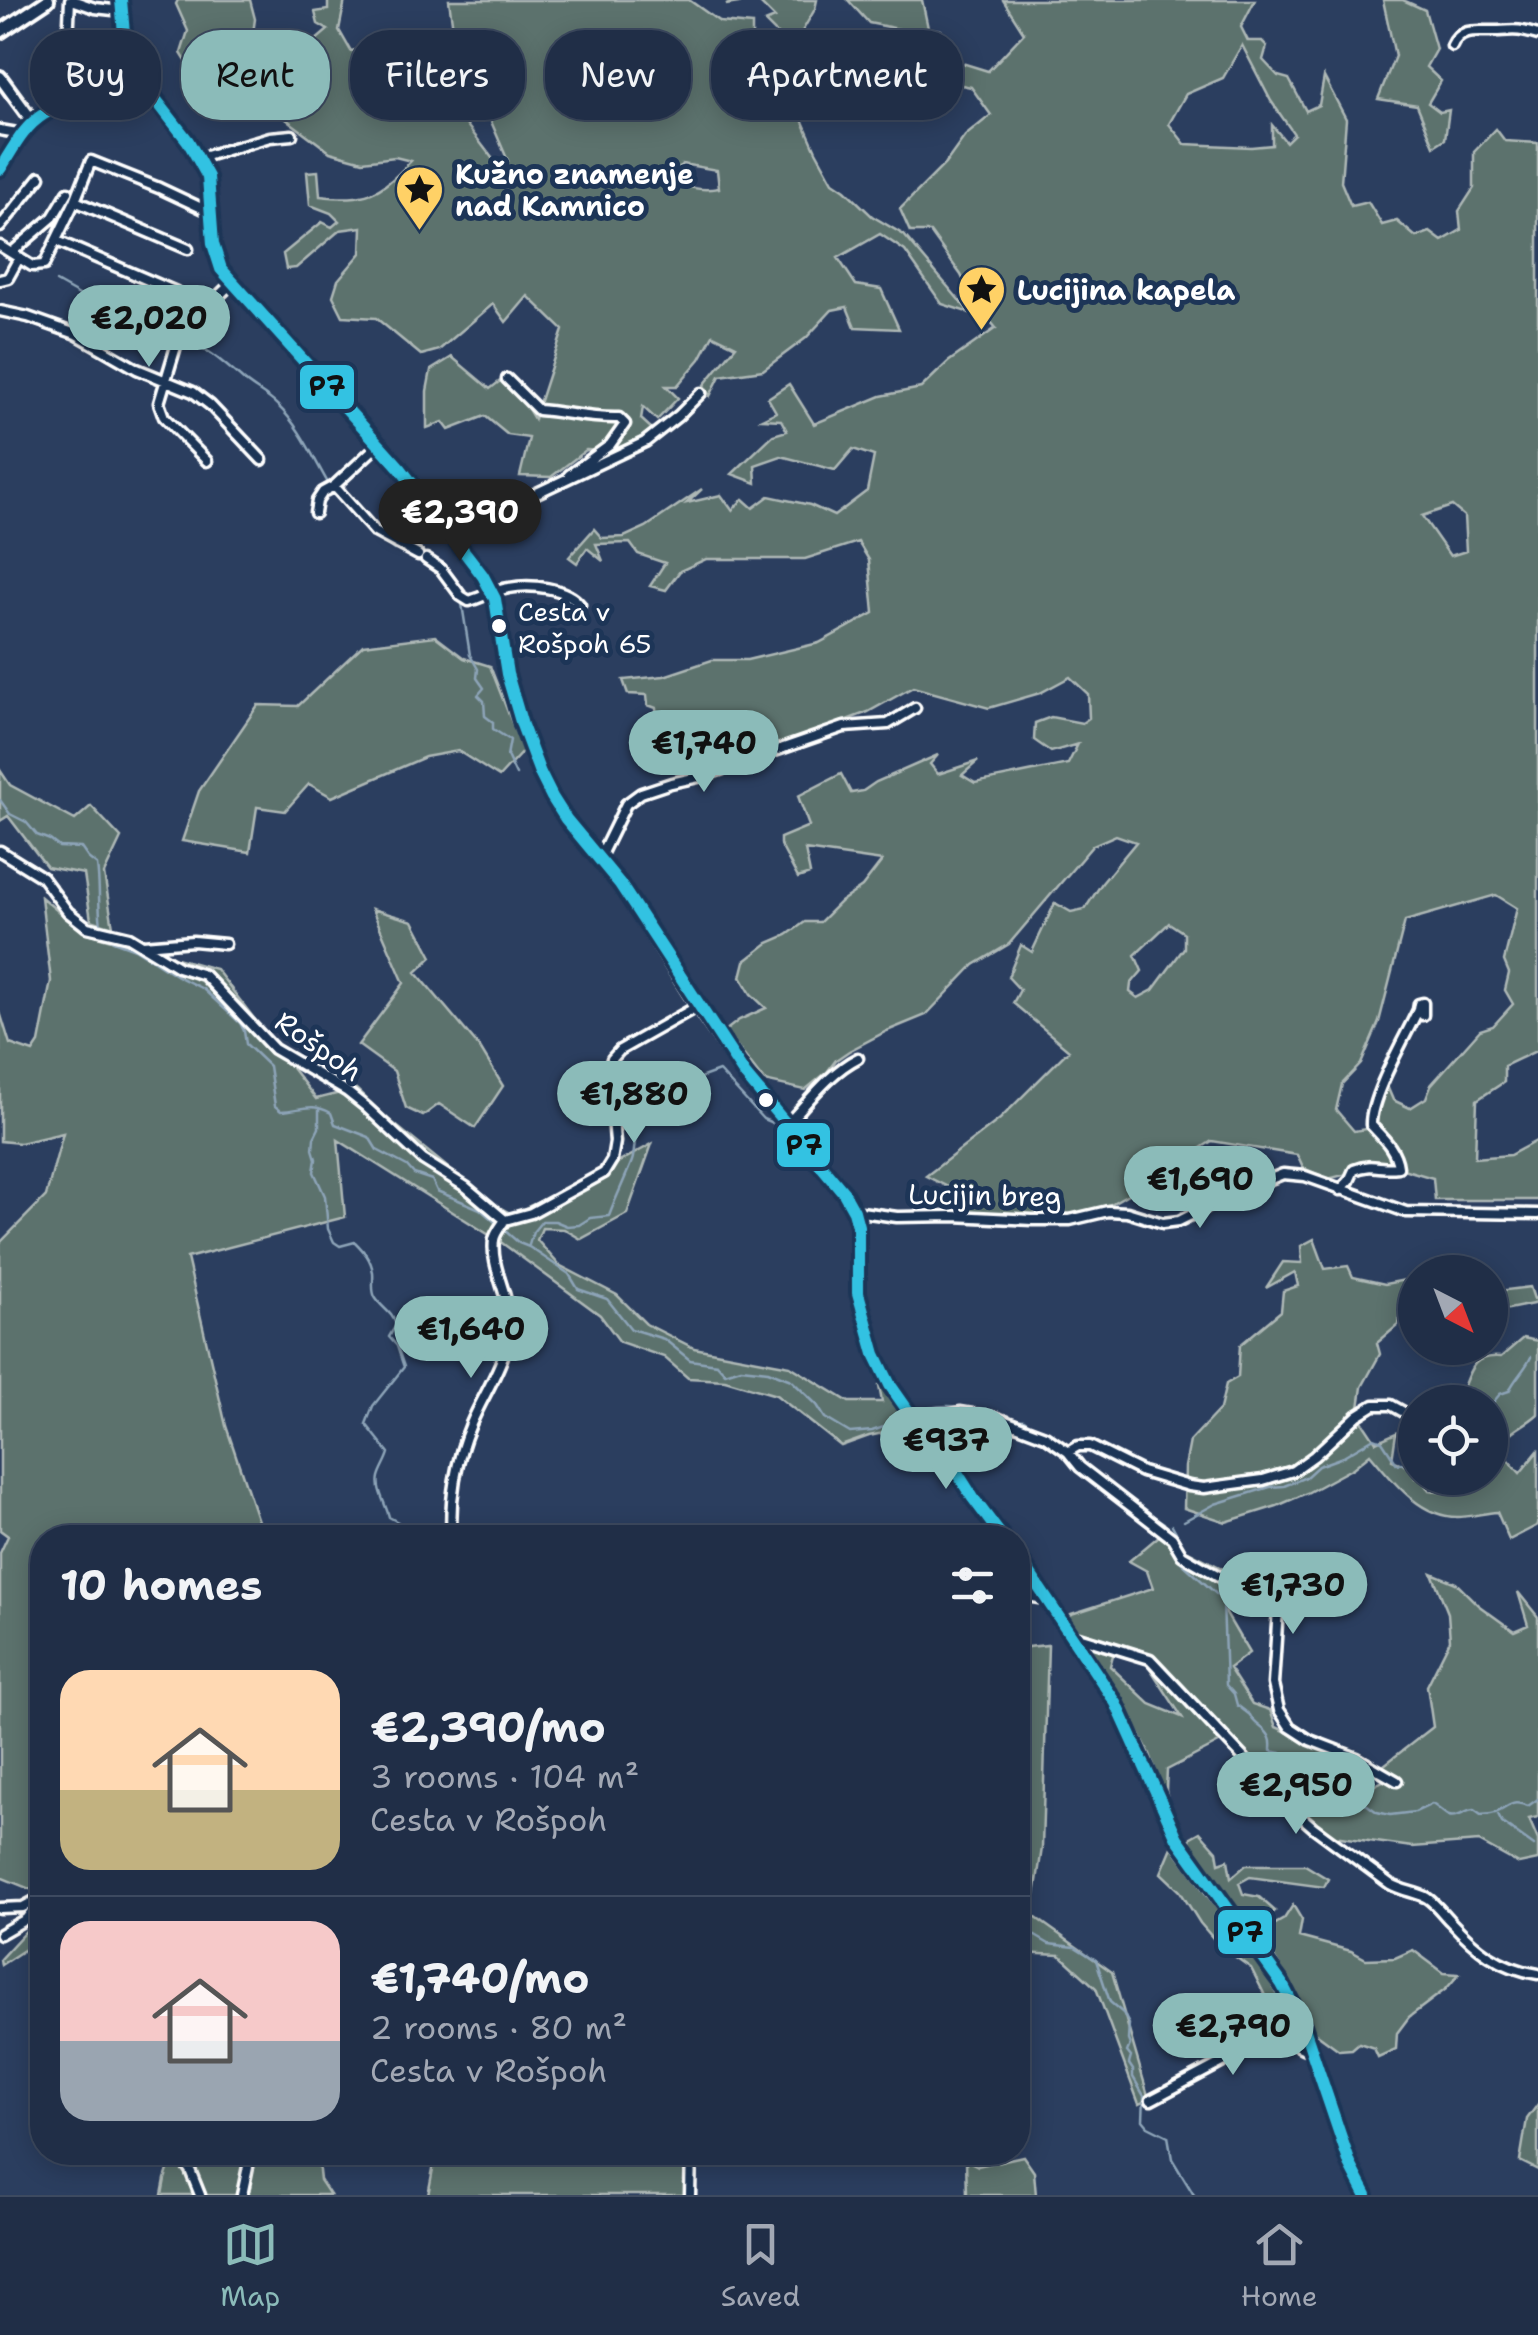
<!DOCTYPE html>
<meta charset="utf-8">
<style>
body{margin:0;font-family:"Shantell Sans",sans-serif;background:#28364e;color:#f1f3f6;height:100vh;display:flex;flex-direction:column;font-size:38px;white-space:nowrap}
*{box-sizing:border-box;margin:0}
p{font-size:32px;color:#a2a8b4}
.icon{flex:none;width:55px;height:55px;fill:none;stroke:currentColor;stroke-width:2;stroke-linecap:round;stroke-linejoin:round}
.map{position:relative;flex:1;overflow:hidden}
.drawer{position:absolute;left:30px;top:1525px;width:1000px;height:640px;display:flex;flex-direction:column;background:#202e47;border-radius:40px;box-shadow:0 5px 25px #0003,0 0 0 2px #3d4a60}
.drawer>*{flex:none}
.guide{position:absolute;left:30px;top:30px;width:1000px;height:90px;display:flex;gap:20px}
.needle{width:65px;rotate:138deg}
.fabs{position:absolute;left:1398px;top:1255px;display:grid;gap:20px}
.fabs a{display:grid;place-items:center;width:110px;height:110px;border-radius:50%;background:#202e47;box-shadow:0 5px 25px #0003,0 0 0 2px #3d4a60;font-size:50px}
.price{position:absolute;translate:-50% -85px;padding:0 22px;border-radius:35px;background:#8bbbb9;color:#111;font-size:32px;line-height:65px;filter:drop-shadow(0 2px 5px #0008)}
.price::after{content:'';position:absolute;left:50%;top:60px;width:30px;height:22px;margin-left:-15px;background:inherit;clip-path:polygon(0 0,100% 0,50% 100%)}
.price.selected{background:#222;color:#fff}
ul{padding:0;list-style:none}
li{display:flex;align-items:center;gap:30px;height:250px;padding:0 30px}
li+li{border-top:2px solid #3d4a60}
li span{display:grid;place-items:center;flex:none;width:280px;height:200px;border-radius:30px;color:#555}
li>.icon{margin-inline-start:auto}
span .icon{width:120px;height:120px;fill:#fffc;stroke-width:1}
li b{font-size:42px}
h2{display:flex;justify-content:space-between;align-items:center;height:120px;padding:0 30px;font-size:42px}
.pill{padding:0 35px;border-radius:40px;background:#202e47;box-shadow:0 5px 25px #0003,0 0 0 2px #3d4a60;font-size:35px;line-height:90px}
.pill.selected{background:#8bbbb9;color:#111}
.tabs{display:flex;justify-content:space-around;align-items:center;height:140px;border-top:2px solid #3d4a60;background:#202e47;font-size:28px;color:#a2a8b4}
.tabs a{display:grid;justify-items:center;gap:5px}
.tabs .selected{color:#8bbbb9}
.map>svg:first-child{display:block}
.green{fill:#5c726d;stroke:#aeb8b6;stroke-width:2.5;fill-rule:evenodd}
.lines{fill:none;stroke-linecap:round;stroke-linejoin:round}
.stream{stroke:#8da4b8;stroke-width:2.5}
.street-casing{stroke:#fff;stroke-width:15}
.secondary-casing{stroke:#fff;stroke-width:18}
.street{stroke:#1d3557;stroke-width:8}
.secondary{stroke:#1d3557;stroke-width:10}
.bus-1-casing{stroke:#1d3557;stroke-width:20}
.bus-1{stroke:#33c2e2;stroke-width:12}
.bus-dot{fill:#fff;stroke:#1d3557;stroke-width:4}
.labels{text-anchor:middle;stroke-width:10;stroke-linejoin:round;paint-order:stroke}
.bus-label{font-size:26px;fill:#fff;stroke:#1d3557;text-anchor:start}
.poi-label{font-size:28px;font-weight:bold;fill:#fff;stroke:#1d3557;text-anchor:start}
.street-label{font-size:28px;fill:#fff;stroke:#1d3557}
.line-badge{stroke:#1d3557;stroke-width:4}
.pale-badge-label{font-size:28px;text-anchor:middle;font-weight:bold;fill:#111}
</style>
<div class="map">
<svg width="1538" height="2195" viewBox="0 0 1538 2195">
<rect width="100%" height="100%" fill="#2b3e5f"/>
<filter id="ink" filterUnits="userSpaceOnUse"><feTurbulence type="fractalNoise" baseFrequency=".01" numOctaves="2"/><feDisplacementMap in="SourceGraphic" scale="20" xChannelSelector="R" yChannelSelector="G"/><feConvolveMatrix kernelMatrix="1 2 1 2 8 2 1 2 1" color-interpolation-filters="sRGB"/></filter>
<g filter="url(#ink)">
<path class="green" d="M178 0H250L255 19 251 47 266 35H294L315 41 328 30 318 24 315 12 328 10V0H345L339 30 351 51C373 46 392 42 412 54L414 61 401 59 404 68 403 70 415 67 441 79 445 105 463 120 499 167 508 161 487 112C463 112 455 97 444 78L458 80 463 63 490 67 488 54 454 36 449 0H689L720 22 752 25V70L782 88 801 117 816 151 833 182 845 190 872 216 904 235 970 313 942 304 905 251 880 234 838 258 856 285 881 289 899 329 855 327 847 307 832 310 806 338 763 370 720 376 710 396 704 385 736 346 713 335 700 359 677 386H666L678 398 657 420 643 407 641 419 652 429C628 448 617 453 586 450L551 477 520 476 529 438 508 435 485 416 449 430 443 422 427 428V391L431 370 452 357 490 389 500 381 522 399 534 419 563 330 528 296 506 322 493 304 439 350 421 355 376 318 343 316 333 296 338 280 361 253 362 227 340 230 296 268 286 269 283 254 322 222 332 227 339 221 331 213 310 205 307 172 318 171 320 196C368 201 378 195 411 161L395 157 363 161 330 152 262 101 234 75V60L216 51 209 65 192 71 181 53 188 31 176 4ZM682 164 717 170 719 188C701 191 687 189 672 177Z
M736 0H817L815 9 796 42 778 35 765 22 775 18 757 0 726 5Z
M848 0H922L928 28 941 30 939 47 952 60 988 71 1024 33 1003 0H1255L1241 27 1248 41H1262L1267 46 1263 60 1278 76 1289 79 1306 111 1319 105 1324 77 1346 119 1341 182 1351 206 1368 202 1382 225 1397 221 1416 237 1430 232 1442 241 1461 230 1459 211 1474 188V152L1496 129 1505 141 1538 143V1050L1504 1066V1082L1477 1100 1475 1158 1510 1155 1538 1140V1200H1435L1433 1178 1386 1164 1328 1179 1303 1168 1297 1155 1212 1141 1128 1194 1090 1216 1054 1212 1029 1217 963 1214 964 1195 926 1176 1000 1119 1069 1050 1013 1003 1020 990 1008 977 1021 945 1032 952 1055 903 1071 912 1085 909 1102 883 1136 842 1116 835 1093 845 1009 944 974 965 926 1015 887 1031 849 1051 836 1060 827 1072 805 1090 764 1081 725 1031 739 1020 766 1008 751 994 741 977 745 961 768 943 787 935 805 922H820L840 902 862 887 882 861 805 850 810 874 798 878 780 844V838L809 826 798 796 841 774 851 793 863 791 876 782 938 755 930 764 938 774 978 761 962 775 975 783 1068 764 1078 744 1051 752 1034 740 1035 723 1051 717 1082 723 1089 718 1088 694 1070 677 1040 693 989 708 913 687 868 712 759 753 757 745 747 731 709 732 669 747 664 725 657 720 656 708 648 705 647 695 628 694 623 680 664 676 712 660H747L819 643 874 613 869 560 858 542 805 559H706L680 571 666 590 650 586 665 563 638 554 630 543 596 544 603 561 587 548 577 563 569 557 594 529 602 538 624 537 646 527 702 489 687 503 721 495 732 510 743 499 753 508 769 496 810 505 834 516 867 491 874 456 853 449 835 470 781 456 755 465 756 483 732 474 773 435 787 431 781 420 762 419 776 412 768 398 789 384 814 424 881 396 921 388 948 362 996 328 974 302 961 275 930 232H910L900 209 945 164 965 136 991 115 971 87 932 79 922 58 929 49 919 33 869 23ZM1242 45 1271 101 1294 134 1286 142 1272 125V145L1251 147 1185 144 1169 124 1186 94 1223 78ZM1452 506 1464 516 1466 551 1450 556 1422 516ZM1496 895 1517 908 1504 961 1509 973 1505 990 1513 1004 1493 1026 1480 1030 1431 1085 1426 1098 1410 1108 1393 1100 1384 1079 1372 1128 1354 1131 1336 1110 1342 1084 1361 1064 1379 1022 1405 921ZM1169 923 1184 933V948L1153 990 1138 998 1130 992 1131 984 1142 971 1135 955Z
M1383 0H1403L1425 10 1436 49 1426 67 1441 81 1428 103 1440 112 1449 110 1445 139 1434 146 1417 105 1378 99 1395 56Z
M435 636 464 658 490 666 523 751 499 777 458 751 425 757 332 797 309 784 285 811 257 807 250 852 182 841 199 791 258 705 298 706 363 645Z
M0 770 10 785 75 820 91 806 121 838 104 874 113 927 91 920 84 874 47 867 8 816 0 821Z
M41 897 83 932 216 969 316 1099 356 1089 388 1119 490 1202 512 1214 583 1182 652 1144 627 1214 581 1239 564 1229 542 1228 537 1240 559 1265 617 1295 646 1324 694 1348 790 1366 849 1402H882L879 1386 885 1383 913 1427 869 1436 841 1446 776 1395 725 1380 688 1378 664 1357 620 1342 600 1315 502 1243 338 1140 345 1217 187 1258 226 1426 261 1530V1537L42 1538V1894L0 1877V1553L8 1536 0 1530V1243L46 1196 63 1133 20 1143 0 1141V1012L10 1044 33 1052 39 1043 51 981Z
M372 909 413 921 432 957 416 972 480 1048 503 1086 475 1128 439 1104 423 1116 406 1108 394 1071 358 1045 404 983Z
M1314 1239 1325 1269 1348 1266 1353 1277 1385 1284 1415 1278V1290H1410L1402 1298 1398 1325 1377 1343 1380 1354 1362 1387 1358 1415 1376 1442 1396 1433 1392 1460 1415 1469V1478H1421L1429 1491 1451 1493 1458 1478H1490V1402H1437L1446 1386 1463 1388C1471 1366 1475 1355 1501 1357L1523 1338 1538 1341V1414C1520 1430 1511 1427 1499 1450L1520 1473 1538 1451V1525L1509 1540 1497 1512C1484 1513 1470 1517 1457 1517 1419 1517 1392 1480 1370 1454L1353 1468 1307 1493 1277 1506 1226 1522 1184 1508 1185 1467 1190 1441 1220 1409 1226 1384 1238 1377 1240 1345 1281 1311 1283 1291 1298 1286 1295 1272 1266 1288 1283 1262 1302 1263 1301 1246Z
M1530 1287 1534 1299 1538 1298V1303L1494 1312 1490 1315V1292Z
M1159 1536 1243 1579 1267 1606 1225 1612 1249 1653 1229 1668 1252 1704 1270 1710 1276 1727 1345 1758 1373 1786 1383 1781 1393 1780 1384 1765 1433 1727 1427 1686 1450 1640 1448 1613 1432 1573 1456 1583 1478 1605 1514 1631 1528 1625 1518 1592 1538 1617V1817L1529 1819 1538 1840V1860L1519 1864 1479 1842 1412 1847 1326 1835 1279 1790 1260 1784 1221 1742 1167 1770 1166 1790 1174 1823 1150 1754 1122 1700 1065 1616 1153 1588 1147 1571 1129 1561ZM1115 1648 1140 1653 1182 1717 1150 1704 1110 1666Z
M1048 1645 1042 1848 1032 1915 1112 1972 1149 2099 1139 2104 1096 1988 1060 1955 1020 1953 1018 1951V1648Z
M1200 1832 1217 1851 1219 1863 1228 1860 1231 1878 1246 1865H1305L1328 1879 1324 1887 1250 1877 1239 1883 1243 1894 1259 1897 1275 1911 1268 1917 1270 1927 1284 1919 1293 1905 1302 1920 1299 1937 1351 1951 1366 1959 1395 1958 1413 1950 1444 1973 1459 1974 1446 1989 1409 2017 1397 2033 1396 2049 1378 2057 1374 2048 1359 2043 1352 2049 1339 2050 1309 2028 1188 1849 1191 1837Z
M1172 1847 1262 1966 1292 2023 1281 2027 1251 1968 1219 1945 1200 1923 1180 1891 1161 1873Z
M42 1906V1954L30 1946 1 1965 0 1959 34 1922Z
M1538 2104V2170L1520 2161 1527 2119Z
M174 2152 317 2153 320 2180 330 2195H162L165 2179Z
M436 2153H689L688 2195H428Z
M1023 2156 1034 2172 1036 2195H967L966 2160 978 2166Z"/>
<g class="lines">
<path class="stream" d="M0 252 13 260
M21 265 37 274
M56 282 88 300 135 317 156 333 169 335
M182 340C206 346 221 361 240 377 251 388 266 394 277 405 299 425 313 457 328 483
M334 492 361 526 394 550
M455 595 462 604 470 655 478 669 477 678 484 688 478 695 484 701 485 716 493 722V729L510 740 507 756 516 775
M0 800 10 814 26 822 37 835 50 840 59 847 81 848 88 858 97 865C100 886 98 905 101 925
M103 933 113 941 135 949 177 976 203 989 240 1023 244 1031 246 1044 269 1066 275 1106 281 1111C302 1110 311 1102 331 1113L335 1124 369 1137 377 1150 407 1166 414 1174 432 1180 437 1191 480 1209 519 1243 529 1247 569 1274 578 1289 607 1299 631 1329 664 1339 690 1360 717 1364 725 1373 741 1368 768 1371 791 1380 817 1405 825 1418 850 1433 872 1431 905 1420
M319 1108V1128L314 1138 313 1149 316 1159 314 1172 325 1196 328 1229 334 1242 340 1246 355 1242C364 1251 371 1259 373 1272 374 1281 371 1289 375 1297 382 1309 392 1311 396 1325L389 1337 397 1346 404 1367 373 1406 366 1424 389 1453C387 1461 381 1469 379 1477 376 1490 386 1504 389 1517L398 1522 405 1538
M780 1127 804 1154
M810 1160 821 1175V1179
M529 1245 533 1232 542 1221H555L567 1226 579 1225 590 1218 609 1216C616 1197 625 1179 632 1161 635 1153 633 1144 637 1136L633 1124 635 1114 630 1105 635 1099 654 1096 664 1087 678 1086 719 1071 763 1119 775 1124
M1490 1406 1500 1394 1509 1391C1515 1378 1525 1370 1531 1357
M929 1408C952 1403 970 1408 992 1414
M1010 1419 1024 1420 1038 1430
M1050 1436 1069 1446
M1075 1453 1083 1464 1097 1476
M1132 1502 1164 1523
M1184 1521 1215 1504 1270 1487 1284 1486 1306 1477 1318 1466 1340 1458 1374 1438 1382 1441 1397 1464 1415 1461
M1172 1525 1176 1532
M1173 1550 1181 1562 1223 1600 1226 1685 1234 1694 1237 1705 1250 1715C1254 1726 1266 1727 1270 1738 1272 1742 1271 1746 1271 1751L1296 1756 1317 1774 1326 1777 1336 1792 1342 1796H1355L1377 1812 1390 1815 1415 1812 1432 1804C1438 1807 1444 1814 1449 1816 1457 1819 1466 1810 1474 1810L1481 1815C1486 1814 1491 1815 1495 1813 1511 1807 1509 1799 1528 1806L1538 1799
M1498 1815 1502 1823 1534 1846
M1018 1929 1032 1934 1049 1944 1075 1947 1096 1960 1110 2002 1123 2013 1129 2024 1128 2040 1130 2045 1127 2052 1131 2057 1129 2064 1133 2070V2077L1144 2096 1143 2120 1148 2126 1168 2136 1172 2159 1194 2195"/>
<defs>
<path id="street" d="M70 0 68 42 91 55
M72 0 95 8 122 11
M1452 46C1461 26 1478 32 1496 31 1517 30 1517 29 1538 35
M0 130 23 134
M199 158 270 137 292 135
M75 201 188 249
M0 227 40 177
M57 241 176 292
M0 246 32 266 44 265 75 201 91 161 159 188 208 211
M11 253 53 217 68 192
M0 280 8 278 19 258
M0 311 28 317 76 334 137 369 193 392 210 405 262 460
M507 379 538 410C565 412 591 419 619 418L625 424 610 445 569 475
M207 461 164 417 159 403 180 333 232 283
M334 486 375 532 418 555
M315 513 317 501 323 492 334 486 378 445
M452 533 645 442 678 416 701 393
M426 559 441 569 461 596 469 601C482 597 495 590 509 588 530 584 567 587 580 605
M0 851 42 877 68 912 87 927 129 937 178 967 204 975 274 1049 346 1091 366 1107 423 1160 466 1187 505 1220
M599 859 626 804 641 793 671 783 703 776 844 727 888 724 915 708
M143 945 193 941 225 944
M787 1124C809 1101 830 1072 858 1058
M1340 1190 1349 1181 1354 1170C1373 1162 1379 1170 1398 1167 1396 1149 1383 1138 1371 1125 1370 1097 1405 1038 1418 1010L1419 1004 1423 1003V1015
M854 1211 897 1217 954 1216 1032 1220H1070L1108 1211 1127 1212 1163 1223 1179 1221 1235 1193 1283 1174 1305 1176 1406 1212 1538 1214
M505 1220 531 1213 604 1173 612 1160 615 1142 609 1070 612 1059 620 1050 698 1006
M918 1422 960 1412 997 1418 1045 1436 1068 1452 1080 1467 1172 1538 1182 1555 1229 1582 1260 1595 1278 1609 1273 1684 1279 1710 1290 1727 1310 1740 1357 1758 1397 1781
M1068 1452 1078 1446H1090L1142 1472 1189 1486 1204 1488 1263 1480 1293 1471 1314 1456 1358 1415 1374 1405H1391L1409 1415
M452 1538C449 1500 456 1459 471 1424 484 1393 505 1365 509 1331 513 1299 490 1270 494 1240 495 1233 501 1226 505 1220
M1018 1590 1033 1597 1045 1599
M1072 1637 1075 1636 1150 1659 1290 1807 1313 1827 1390 1884C1402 1891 1416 1892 1427 1898 1436 1904 1443 1914 1450 1921 1476 1949 1499 1968 1538 1974
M0 1908 23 1907 36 1900 39 1902 26 1919 0 1934
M1151 2100 1274 2035C1289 2037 1297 2048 1311 2051
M184 2162 190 2170 200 2195
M242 2195 251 2152
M690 2195 691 2152"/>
<path id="secondary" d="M121 0 126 56 139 78 188 141 208 177 213 244 221 269 400 468 431 506 483 576 495 599 507 674 522 725 540 773 552 797 566 819 620 884 698 1006 745 1075 844 1193 854 1211 858 1226V1293L875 1354 890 1385 911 1415 939 1444 973 1498 1003 1538
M0 32 48 0
M0 77 33 122
M0 169C10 154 19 135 32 123 65 92 103 107 126 56
M1018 1556 1116 1703 1177 1838 1212 1889 1264 1956 1282 1984 1303 2025 1340 2136 1350 2164 1366 2195"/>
</defs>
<use href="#street" class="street-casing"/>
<use href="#secondary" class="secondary-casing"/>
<use href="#street" class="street"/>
<use href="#secondary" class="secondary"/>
<defs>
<path id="bus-1" d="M121 0 126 56 139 78 188 141 208 177 213 244 221 269 400 468 483 576 495 599 507 674 522 725 540 773 552 797 566 819 620 884 745 1075 844 1193 854 1211 858 1226V1293L875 1354 890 1385 911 1415 939 1444 973 1498 1003 1538
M0 169C13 149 23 127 44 114 80 90 101 100 126 56
M1018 1556 1116 1703 1177 1838 1282 1984 1303 2025 1350 2164 1366 2195"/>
</defs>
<use href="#bus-1" class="bus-1-casing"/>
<use href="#bus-1" class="bus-1"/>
</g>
</g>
<defs>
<symbol id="sight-pin" viewBox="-11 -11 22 30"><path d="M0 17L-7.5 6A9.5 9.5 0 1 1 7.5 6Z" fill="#ffd166" stroke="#1d3557"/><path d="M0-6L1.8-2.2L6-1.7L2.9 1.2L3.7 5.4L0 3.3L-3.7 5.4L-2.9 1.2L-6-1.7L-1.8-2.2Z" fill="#111"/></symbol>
</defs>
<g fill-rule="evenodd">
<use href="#sight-pin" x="392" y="162" width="55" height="75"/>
<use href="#sight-pin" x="954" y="262" width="55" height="75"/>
</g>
<g class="bus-dot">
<circle cx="499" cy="626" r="9"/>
<circle cx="766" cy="1100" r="9"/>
</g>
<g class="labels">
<g class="bus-label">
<text x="518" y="621">Cesta v<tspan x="518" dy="32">Rošpoh 65</tspan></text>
</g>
<g class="poi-label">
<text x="455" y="184">Kužno znamenje<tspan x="455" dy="32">nad Kamnico</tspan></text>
<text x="1017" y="300">Lucijina kapela</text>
</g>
<g class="street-label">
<text transform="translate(319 1046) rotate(35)" y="10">Rošpoh</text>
<text transform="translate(985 1195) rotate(1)" y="10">Lucijin breg</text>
</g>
</g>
<g class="line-badge">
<rect x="298" y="363" width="58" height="48" rx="10" fill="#33c2e2"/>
<rect x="775" y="1121" width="57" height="48" rx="10" fill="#33c2e2"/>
<rect x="1216" y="1908" width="58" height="48" rx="10" fill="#33c2e2"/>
</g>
<g class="pale-badge-label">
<text x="327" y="396">P7</text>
<text x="804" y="1155">P7</text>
<text x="1245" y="1942">P7</text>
</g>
</svg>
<div class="fabs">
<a><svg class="needle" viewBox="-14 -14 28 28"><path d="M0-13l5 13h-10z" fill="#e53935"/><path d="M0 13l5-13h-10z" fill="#a2a8b4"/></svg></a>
<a><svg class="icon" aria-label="locate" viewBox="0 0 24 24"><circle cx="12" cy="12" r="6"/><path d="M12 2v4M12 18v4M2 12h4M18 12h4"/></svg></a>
</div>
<b class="price" style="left:149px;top:370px">€2,020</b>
<b class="price selected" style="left:460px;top:564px">€2,390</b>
<b class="price" style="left:704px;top:795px">€1,740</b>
<b class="price" style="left:634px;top:1146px">€1,880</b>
<b class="price" style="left:1200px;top:1231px">€1,690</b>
<b class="price" style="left:471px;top:1381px">€1,640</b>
<b class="price" style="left:946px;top:1492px">€937</b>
<b class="price" style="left:1293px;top:1637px">€1,730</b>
<b class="price" style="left:1296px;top:1837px">€2,950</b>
<b class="price" style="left:1233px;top:2078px">€2,790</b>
<div class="guide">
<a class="pill">Buy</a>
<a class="pill selected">Rent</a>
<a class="pill">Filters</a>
<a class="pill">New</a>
<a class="pill">Apartment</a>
</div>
<section class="drawer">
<h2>10 homes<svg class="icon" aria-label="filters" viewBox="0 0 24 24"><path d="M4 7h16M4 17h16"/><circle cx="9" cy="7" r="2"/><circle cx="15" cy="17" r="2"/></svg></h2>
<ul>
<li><span style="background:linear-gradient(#ffd9b3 60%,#c2b280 0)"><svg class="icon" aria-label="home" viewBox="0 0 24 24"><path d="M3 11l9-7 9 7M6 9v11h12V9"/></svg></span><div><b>€2,390/mo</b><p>3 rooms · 104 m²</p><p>Cesta v Rošpoh</p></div></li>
<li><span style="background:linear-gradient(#f6c9c9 60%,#9aa5b1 0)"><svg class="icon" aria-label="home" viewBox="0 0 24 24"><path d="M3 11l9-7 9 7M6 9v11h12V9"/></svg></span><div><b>€1,740/mo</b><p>2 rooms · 80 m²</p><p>Cesta v Rošpoh</p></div></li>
</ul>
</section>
</div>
<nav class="tabs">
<a class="selected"><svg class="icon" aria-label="map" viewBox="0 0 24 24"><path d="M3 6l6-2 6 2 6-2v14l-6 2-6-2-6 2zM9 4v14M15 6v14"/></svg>Map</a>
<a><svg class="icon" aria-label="saved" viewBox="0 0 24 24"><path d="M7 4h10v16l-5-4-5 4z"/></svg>Saved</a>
<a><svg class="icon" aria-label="home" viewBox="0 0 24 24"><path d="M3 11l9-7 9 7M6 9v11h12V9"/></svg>Home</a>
</nav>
